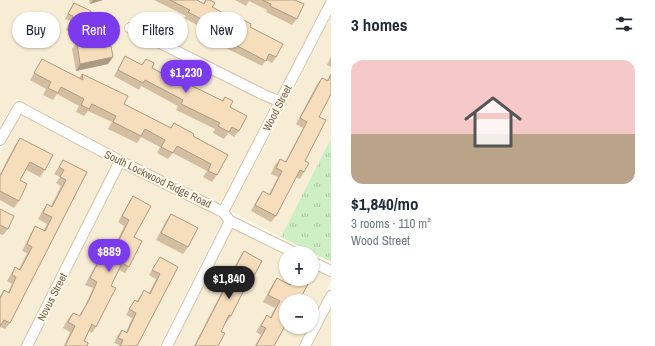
<!DOCTYPE html>
<meta charset="utf-8">
<style>
body{margin:0;font-family:"Archivo Narrow",sans-serif;background:#f2f2f3;color:#1f2937;height:100vh;display:flex;flex-direction:column;font-size:15px;white-space:nowrap}
*{box-sizing:border-box;margin:0}
p{font-size:13px;color:#747a83}
.icon{flex:none;width:22px;height:22px;fill:none;stroke:currentColor;stroke-width:2;stroke-linecap:round;stroke-linejoin:round}
.map{position:relative;flex:1;overflow:hidden}
.panel{display:flex;flex-direction:column;background:#fff;width:324px}
.panel>*{flex:none}
.banner{position:absolute;left:12px;top:12px;width:259px;height:36px;display:flex;gap:8px}
.buttons{position:absolute;left:279px;top:246px;display:grid;gap:8px}
.buttons a{display:grid;place-items:center;width:40px;height:40px;border-radius:50%;background:#fff;box-shadow:0 1px 3px #0004;font-size:20px}
.price{position:absolute;translate:-50% -34px;padding:0 9px;border-radius:14px;background:#7c3aed;color:#fff;font-size:13px;line-height:26px;filter:drop-shadow(0 1px 2px #0008)}
.price::after{content:'';position:absolute;left:50%;top:24px;width:12px;height:9px;margin-left:-6px;background:inherit;clip-path:polygon(0 0,100% 0,50% 100%)}
.price.on{background:#222;color:#fff}
ul{padding:0;list-style:none}
li{display:grid;align-content:center;gap:8px;height:212px;padding:0 20px}
li span{display:grid;place-items:center;height:124px;border-radius:12px;color:#555}
li>.icon{margin-inline-start:auto}
span .icon{width:72px;height:72px;fill:#fffc;stroke-width:1}
li b{font-size:17px}
h2{display:flex;justify-content:space-between;align-items:center;height:48px;padding:0 20px;font-size:17px}
.chip{padding:0 14px;border-radius:18px;background:#fff;box-shadow:0 1px 3px #0004;font-size:14px;line-height:36px}
.chip.on{background:#7c3aed;color:#fff}
main{display:flex;flex:1;min-height:0}
.map>svg:first-child{display:block}
.residential{fill:#f7edd5}
.grass{fill:url(#grass-tufts)}
.lines{fill:none;stroke-linecap:round;stroke-linejoin:round}
.street-casing{stroke:#d2c2ab;stroke-width:12}
.street{stroke:#fff;stroke-width:10}
.wall{fill:#d4bea2}
.shaded-wall{fill:#ac9b84}
.building{fill:#f6ddbc;stroke:#ac9b84}
.labels{text-anchor:middle;stroke-width:4;stroke-linejoin:round;paint-order:stroke}
.street-label{font-size:11px;fill:#7b6348;stroke:#fffbef}
</style>
<main>
<div class="map">
<svg width="331" height="346" viewBox="0 0 331 346">
<defs>
<pattern id="grass-tufts" width="24" height="20" patternUnits="userSpaceOnUse"><rect width="24" height="20" fill="#ceeec4"/><path d="M3 7l-1-3M5 7V3M7 7l1-3M15 17l-1-3M17 17v-4M19 17l1-3" fill="none" stroke="#acc4a1"/></pattern>
</defs>
<rect width="100%" height="100%" fill="#fef9e7"/>
<path class="residential" d="M0 0H326L277 95 127 20 123 30 272 104 220 204 123 157 16 99 0 127Z
M331 17V138L281 237 231 211Z
M21 114 112 163 21 346H0V153Z
M123 169 223 219 159 346H34Z
M233 225 286 253V279H312V265L331 275V281L312 318V301H286V327H308L298 346H172Z
M331 308V346H312Z"/>
<path class="grass" d="M331 138V262L281 237Z"/>
<g class="lines">
<defs>
<path id="street" d="M130 28 262 94 281 102
M0 140 19 107 120 161 223 212 230 221 295 253
M223 212 331 3
M312 262 331 271
M27 346 120 161
M167 346 230 221
M305 346 331 296"/>
</defs>
<use href="#street" class="street-casing"/>
<use href="#street" class="street"/>
</g>
<path class="wall" d="M89 0H103L90 4Z
M154 0H197L203 3 206 0 212 7 228 16 230 13 250 27 276 57 272 63 266 60 262 66 224 47 227 41 184 18 186 16Z
M235 0H295L297 19 292 25 266 12 267 10 249 1 246 6Z
M74 3 88 18V34L85 39 66 30 70 21 65 19 71 7Z
M77 42 102 47 113 57 108 64 76 71 72 49Z
M125 56 141 65 146 59 152 68 169 77 173 70 182 81 222 101 225 97 239 131 234 137 228 133 224 139 213 133 215 129 176 110 178 106 141 86 139 90 114 76 121 63Z
M331 56V67L327 65Z
M42 59 79 78 82 74 124 104 170 128 174 123 193 136 228 155 217 175 212 182 203 177 207 171 173 153 168 159 157 153 160 147 141 137 137 143 108 129 112 122 88 111 84 116 76 112 79 106 57 94 53 100 43 95 46 89 30 80Z
M331 73V94L319 117 305 161 304 172 300 179 296 177 276 216 271 222 251 211 258 198 263 191 269 194 278 177 271 174 275 165 280 159 285 162 303 128 296 124 317 84 322 78 327 80Z
M20 138 45 170 40 177 26 170 20 180 19 201 14 208 0 200V174L15 145Z
M63 160 87 172 10 323 5 329 0 327V296L4 290 8 292 12 284 7 281 15 267 19 269 27 253 22 251 31 233 35 226 44 230 47 224 38 219 43 210 47 204 51 206 61 186 56 183 60 177 54 174Z
M133 196 134 237 129 267 125 273 119 270 111 286 96 327 92 333 89 331 84 341 87 346H64L70 332 63 328 68 319 73 313 79 316 85 306 93 288 85 285 103 251 107 245 114 248 124 226 118 222 129 202Z
M0 209 8 229 3 235 0 234Z
M171 214 188 247 183 254 156 240 166 221Z
M244 251 249 285 244 292H243L231 316 226 323H225L221 332 218 346H194L239 258Z
M160 257 178 267 137 346H119V345L114 343 118 335 122 330 126 332 132 318 126 315 131 305 135 300 137 301 144 290 149 293 156 279 149 275Z
M277 278 289 285 293 279 274 346H255L261 335 256 332 262 322 267 315 270 317 275 308 263 302 272 285Z"/>
<path class="shaded-wall" d="M93 0H103L90 4Z
M113 57 108 64 76 71 80 64Z"/>
<path class="building" d="M170 0H197L204 4 206 0H210L215 3 212 7 229 16 230 13 251 24 250 27 283 44 276 57 269 54 266 61 228 41 231 35 188 12 190 10Z
M262 0H295L304 4 297 19 270 6 271 4Z
M74 3 91 11 88 18 94 21 88 34 69 25 73 16 68 14Z
M100 38 102 47 111 46 113 57 80 64 77 42Z
M125 56 142 65 146 59 154 63 152 68 169 77 173 70 185 76 182 81 223 101 225 97 233 101 230 107 247 116 239 131 232 127 229 132 218 126 220 123 181 104 183 100 145 80 143 83 118 70Z
M42 59 83 80 82 74 128 96 124 104 171 128 174 123 194 134 193 136 228 155 217 175 208 171 211 164 177 146 173 153 161 147 165 140 145 129 141 136 113 122 116 116 92 104 89 109 81 105 84 99 61 87 58 93 48 88 51 82 34 73Z
M331 75V94L319 117 326 120 305 161 309 163 304 172 300 170 276 216 255 205 263 191 270 195 282 171 276 168 280 159 286 162 307 122 300 118 322 78 328 81Z
M20 138 53 155 45 170 30 162 20 180 27 184 19 201 0 191V176Z
M63 160 87 172 10 323 4 320 0 326V299L4 290 9 293 16 277 12 275 15 267 20 270 32 247 27 244 35 226 45 231 52 217 43 213 47 204 52 207 66 180 60 177 64 170 59 167Z
M133 196 151 206 134 237 142 241 129 267 122 263 111 286 116 288 105 309 96 327 92 324 84 341 88 343 87 346H65L75 326 68 322 73 313 80 316 89 300 97 282 90 278 107 245 115 248 129 220 122 216Z
M0 209 14 216 8 229 0 225Z
M171 214 198 228 188 247 161 233Z
M244 251 262 261 249 285 247 284 231 316 229 315 221 332 225 333 218 346H195Z
M160 257 178 267 137 346H120L123 340 118 338 122 330 127 333 136 313 129 309 135 300 138 302 144 290 150 294 160 274 152 270Z
M277 278 290 285 294 279H298L308 284 299 301H286V324L274 346H256L266 328 261 326 267 315 271 318 280 301 268 295Z"/>
<g class="labels">
<g class="street-label">
<text transform="translate(277 108) rotate(-63)" y="4">Wood Street</text>
<text transform="translate(158 179) rotate(26)" y="4">South Lockwood Ridge Road</text>
<text transform="translate(52 297) rotate(-63)" y="4">Novus Street</text>
</g>
</g>
</svg>
<div class="buttons">
<a>+</a>
<a>−</a>
</div>
<b class="price" style="left:186px;top:94px">$1,230</b>
<b class="price" style="left:109px;top:273px">$889</b>
<b class="price on" style="left:229px;top:300px">$1,840</b>
<div class="banner">
<a class="chip">Buy</a>
<a class="chip on">Rent</a>
<a class="chip">Filters</a>
<a class="chip">New</a>
</div>
</div>
<section class="panel">
<h2>3 homes<svg class="icon" aria-label="filters" viewBox="0 0 24 24"><path d="M4 7h16M4 17h16"/><circle cx="9" cy="7" r="2"/><circle cx="15" cy="17" r="2"/></svg></h2>
<ul>
<li><span style="background:linear-gradient(#f6c9c9 60%,#b9a48a 0)"><svg class="icon" aria-label="home" viewBox="0 0 24 24"><path d="M3 11l9-7 9 7M6 9v11h12V9"/></svg></span><div><b>$1,840/mo</b><p>3 rooms · 110 m²</p><p>Wood Street</p></div></li>
</ul>
</section>
</main>
